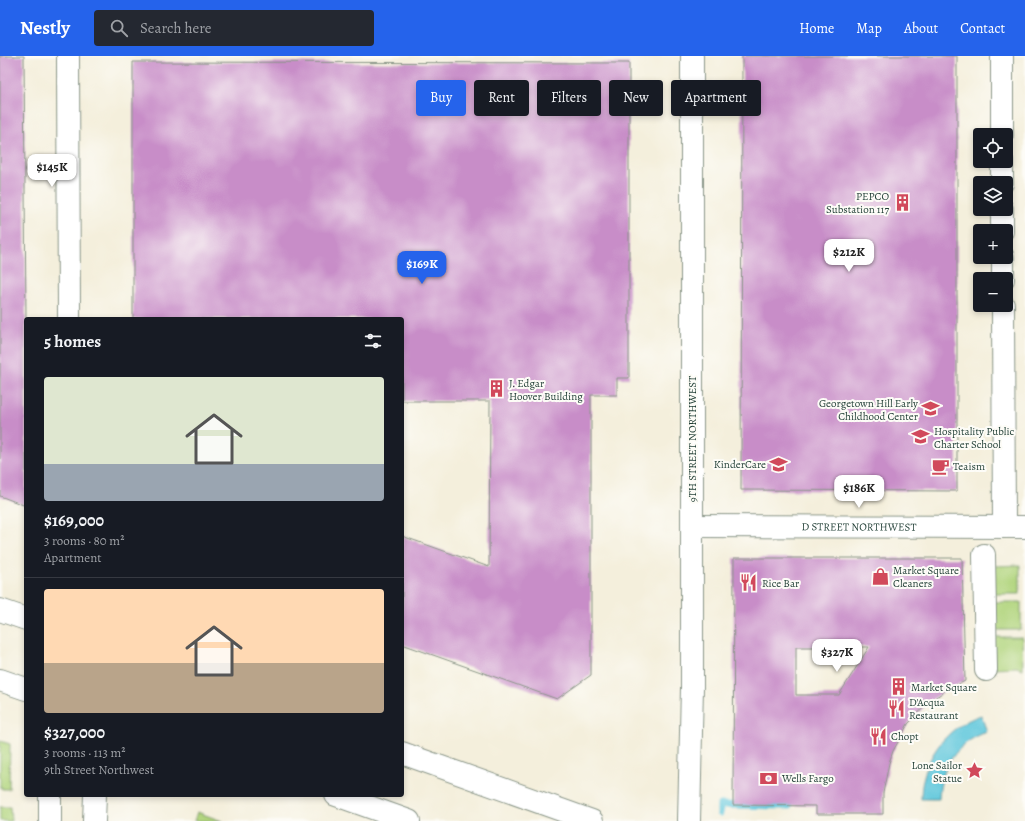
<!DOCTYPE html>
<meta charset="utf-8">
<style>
body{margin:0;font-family:Alegreya,serif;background:#242831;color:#f1f3f6;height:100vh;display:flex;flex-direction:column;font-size:15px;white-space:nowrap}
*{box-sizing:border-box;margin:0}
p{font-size:13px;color:#9ea1a6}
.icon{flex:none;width:22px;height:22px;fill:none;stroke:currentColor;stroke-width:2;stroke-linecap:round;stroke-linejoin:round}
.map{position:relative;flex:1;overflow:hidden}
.drawer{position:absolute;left:24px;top:261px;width:380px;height:480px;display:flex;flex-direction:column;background:#171b24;border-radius:4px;box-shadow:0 2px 6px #0003}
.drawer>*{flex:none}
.banner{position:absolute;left:416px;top:24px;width:380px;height:36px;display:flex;gap:8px}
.fabs{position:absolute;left:973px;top:72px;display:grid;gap:8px}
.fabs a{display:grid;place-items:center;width:40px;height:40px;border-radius:4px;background:#171b24;box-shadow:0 2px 6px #0003;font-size:20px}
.price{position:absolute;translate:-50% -34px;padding:0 9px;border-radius:8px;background:#fff;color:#222;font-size:13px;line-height:26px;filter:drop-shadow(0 1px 2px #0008)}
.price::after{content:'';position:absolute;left:50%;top:24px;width:12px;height:9px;margin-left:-6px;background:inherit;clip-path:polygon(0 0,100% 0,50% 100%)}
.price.current{background:#2563eb;color:#fff}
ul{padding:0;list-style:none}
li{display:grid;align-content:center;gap:8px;height:212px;padding:0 20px}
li+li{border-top:1px solid #363941}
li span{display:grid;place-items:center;height:124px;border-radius:4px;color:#555}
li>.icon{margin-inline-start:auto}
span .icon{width:72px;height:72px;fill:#fffc;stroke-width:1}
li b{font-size:17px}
h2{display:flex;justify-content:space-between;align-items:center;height:48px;padding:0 20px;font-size:17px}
.chip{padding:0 14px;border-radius:4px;background:#171b24;box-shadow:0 2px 6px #0003;font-size:14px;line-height:36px}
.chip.current{background:#2563eb;color:#fff}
header{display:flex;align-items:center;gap:24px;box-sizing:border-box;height:56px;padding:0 20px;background:#2563eb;color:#fff}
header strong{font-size:19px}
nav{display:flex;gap:22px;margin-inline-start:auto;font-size:14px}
.search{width:280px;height:36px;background:#242831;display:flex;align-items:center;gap:10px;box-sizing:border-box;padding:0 14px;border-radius:4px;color:#9ea1a6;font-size:15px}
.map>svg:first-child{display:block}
.green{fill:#b0d47c;stroke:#688858}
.water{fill:#60c7dc;stroke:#408288}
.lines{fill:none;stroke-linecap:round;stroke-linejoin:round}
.stream{stroke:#60c7dc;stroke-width:7}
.building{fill:#c88dc8;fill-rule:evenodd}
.street-casing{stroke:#8a9688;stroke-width:24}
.secondary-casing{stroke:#8a9688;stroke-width:24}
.primary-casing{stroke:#8a9688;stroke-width:24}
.street{stroke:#fff;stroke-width:22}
.secondary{stroke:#fff;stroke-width:22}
.primary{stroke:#fff;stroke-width:22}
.labels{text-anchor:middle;stroke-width:4;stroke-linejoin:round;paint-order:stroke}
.poi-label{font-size:11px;fill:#1f3d34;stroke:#fdfcf7;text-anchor:start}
.street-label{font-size:11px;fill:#1f3d34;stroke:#fdfcf7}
</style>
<header>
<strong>Nestly</strong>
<div class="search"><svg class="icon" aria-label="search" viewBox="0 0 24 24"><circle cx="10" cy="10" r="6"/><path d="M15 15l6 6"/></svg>Search here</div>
<nav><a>Home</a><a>Map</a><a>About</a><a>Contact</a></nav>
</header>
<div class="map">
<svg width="1025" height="765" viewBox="0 0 1025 765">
<rect width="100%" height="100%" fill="#fdfcf7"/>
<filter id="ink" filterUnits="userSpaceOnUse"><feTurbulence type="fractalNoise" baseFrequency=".025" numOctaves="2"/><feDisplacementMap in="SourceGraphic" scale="8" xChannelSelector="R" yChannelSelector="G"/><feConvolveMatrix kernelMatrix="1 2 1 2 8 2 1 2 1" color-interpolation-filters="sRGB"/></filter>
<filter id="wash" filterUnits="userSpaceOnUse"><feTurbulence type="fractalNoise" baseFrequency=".012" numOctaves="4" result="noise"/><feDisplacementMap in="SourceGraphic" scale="16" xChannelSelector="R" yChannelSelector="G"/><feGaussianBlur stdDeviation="0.9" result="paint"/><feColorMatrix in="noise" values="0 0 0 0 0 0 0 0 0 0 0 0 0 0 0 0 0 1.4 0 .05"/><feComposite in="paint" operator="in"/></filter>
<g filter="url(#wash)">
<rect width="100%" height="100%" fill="#f4efdc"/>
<path class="green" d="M1020 509V538H993V510Z
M993 546H1021V574H994Z
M993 581H1022L1023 613 1016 611 993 612Z
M0 685 10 688 9 733H2V731H0Z
M0 751H10L11 765H0Z
M197 756 222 765H194Z"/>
<path class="water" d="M981 659 987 676C957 686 940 712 939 743H921C921 705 945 671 981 659Z"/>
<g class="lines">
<path class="stream" d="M720 757V749L789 750"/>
</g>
<g id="blocks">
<path class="building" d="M0 0H24L26 263V450L0 440Z
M742 0H957V435L741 434Z
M133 6 629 7V322H617V339H591V619L557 643 402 588V480L489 511 490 345H402V263H133Z
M734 502H962L965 625 945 635 929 646 908 668 893 695 889 707 883 737V758H816V750L733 749ZM796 591H869L839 639H796Z"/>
</g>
</g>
<g filter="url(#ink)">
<use href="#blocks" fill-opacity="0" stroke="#8a9688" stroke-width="1"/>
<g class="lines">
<defs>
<path id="street" d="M1002 0V79
M1002 105V127
M1002 153V175
M1003 201V223
M1003 249 1004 471
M984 499 986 614"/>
<g id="secondary">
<path d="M68 0 69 263"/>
<path id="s1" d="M692 470 1025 471"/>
<path d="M50 739V765"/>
<path d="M94 765 95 739"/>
</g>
<path id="primary" d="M0 554 26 563
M0 624 26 633
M402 697 592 765
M336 739 409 765
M689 765 692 631V0"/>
</defs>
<use href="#street" class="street-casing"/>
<use href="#secondary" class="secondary-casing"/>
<use href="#primary" class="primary-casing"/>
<use href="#street" class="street"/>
<use href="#secondary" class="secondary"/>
<use href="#primary" class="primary"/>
</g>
</g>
<defs>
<symbol id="building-bare" viewBox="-9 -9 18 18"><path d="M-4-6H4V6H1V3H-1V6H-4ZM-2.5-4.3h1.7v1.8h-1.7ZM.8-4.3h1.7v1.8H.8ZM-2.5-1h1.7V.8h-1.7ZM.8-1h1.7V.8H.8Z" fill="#d1495b" stroke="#fdfcf7" stroke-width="2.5" paint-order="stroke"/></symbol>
<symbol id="school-bare" viewBox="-9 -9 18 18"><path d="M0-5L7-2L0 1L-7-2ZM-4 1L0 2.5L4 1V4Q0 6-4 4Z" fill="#d1495b" stroke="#fdfcf7" stroke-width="2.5" paint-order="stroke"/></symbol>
<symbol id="cafe-bare" viewBox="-9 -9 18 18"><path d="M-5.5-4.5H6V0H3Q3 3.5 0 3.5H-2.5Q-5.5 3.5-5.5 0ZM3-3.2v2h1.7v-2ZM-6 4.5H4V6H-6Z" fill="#d1495b" stroke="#fdfcf7" stroke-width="2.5" paint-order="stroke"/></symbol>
<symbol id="shop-bare" viewBox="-9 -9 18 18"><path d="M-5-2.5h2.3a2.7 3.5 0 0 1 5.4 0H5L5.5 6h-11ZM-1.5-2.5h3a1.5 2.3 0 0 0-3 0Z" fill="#d1495b" stroke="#fdfcf7" stroke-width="2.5" paint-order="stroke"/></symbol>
<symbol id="restaurant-bare" viewBox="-9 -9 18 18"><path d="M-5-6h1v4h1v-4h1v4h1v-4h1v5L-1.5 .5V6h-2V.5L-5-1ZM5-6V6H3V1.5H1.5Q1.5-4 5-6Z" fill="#d1495b" stroke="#fdfcf7" stroke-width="2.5" paint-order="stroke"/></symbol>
<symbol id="sight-bare" viewBox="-9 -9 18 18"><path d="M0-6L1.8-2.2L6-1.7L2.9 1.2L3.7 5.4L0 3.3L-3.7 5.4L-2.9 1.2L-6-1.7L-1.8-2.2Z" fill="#d1495b" stroke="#fdfcf7" stroke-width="2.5" paint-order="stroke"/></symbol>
<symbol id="bank-bare" viewBox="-9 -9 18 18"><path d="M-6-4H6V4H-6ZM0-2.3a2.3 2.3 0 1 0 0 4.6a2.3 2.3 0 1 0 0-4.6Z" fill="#d1495b" stroke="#fdfcf7" stroke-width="2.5" paint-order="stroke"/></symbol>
</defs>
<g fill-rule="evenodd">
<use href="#building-bare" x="890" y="134" width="25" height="25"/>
<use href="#building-bare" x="484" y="320" width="25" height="25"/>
<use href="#school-bare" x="918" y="340" width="25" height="25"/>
<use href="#school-bare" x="908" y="368" width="25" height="25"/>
<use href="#school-bare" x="766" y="396" width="25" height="25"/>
<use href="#cafe-bare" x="928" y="398" width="25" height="25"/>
<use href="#shop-bare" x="868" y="508" width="25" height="25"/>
<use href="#restaurant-bare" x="736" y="514" width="25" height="25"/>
<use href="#building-bare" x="886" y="618" width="25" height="25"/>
<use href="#restaurant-bare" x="884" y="640" width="25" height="25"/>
<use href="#restaurant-bare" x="866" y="668" width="25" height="25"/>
<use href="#sight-bare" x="962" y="702" width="25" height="25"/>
<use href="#bank-bare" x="756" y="710" width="25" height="25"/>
</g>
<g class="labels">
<g class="poi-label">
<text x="889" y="144" text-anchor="end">PEPCO<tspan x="889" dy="13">Substation 117</tspan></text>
<text x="509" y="331">J. Edgar<tspan x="509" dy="13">Hoover Building</tspan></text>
<text x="918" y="351" text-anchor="end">Georgetown Hill Early<tspan x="918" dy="13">Childhood Center</tspan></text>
<text x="934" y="379">Hospitality Public<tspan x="934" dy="13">Charter School</tspan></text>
<text x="766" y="412" text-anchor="end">KinderCare</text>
<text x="953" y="414">Teaism</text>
<text x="893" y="518">Market Square<tspan x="893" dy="13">Cleaners</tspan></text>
<text x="762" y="531">Rice Bar</text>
<text x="911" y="635">Market Square</text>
<text x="909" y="650">D'Acqua<tspan x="909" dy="13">Restaurant</tspan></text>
<text x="891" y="684">Chopt</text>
<text x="962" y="713" text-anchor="end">Lone Sailor<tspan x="962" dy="13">Statue</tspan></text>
<text x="782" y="726">Wells Fargo</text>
</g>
<g class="street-label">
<text transform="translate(692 383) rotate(-90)" y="4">9TH STREET NORTHWEST</text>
<text dy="4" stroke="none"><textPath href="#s1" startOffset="167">D STREET NORTHWEST</textPath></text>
</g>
</g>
</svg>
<div class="fabs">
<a><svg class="icon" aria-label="locate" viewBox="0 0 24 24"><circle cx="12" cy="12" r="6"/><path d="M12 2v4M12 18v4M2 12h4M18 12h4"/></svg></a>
<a><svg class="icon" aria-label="layers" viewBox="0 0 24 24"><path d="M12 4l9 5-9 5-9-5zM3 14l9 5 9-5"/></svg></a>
<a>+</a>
<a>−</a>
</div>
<b class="price" style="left:52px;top:132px">$145K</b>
<b class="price" style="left:849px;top:217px">$212K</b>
<b class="price current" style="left:422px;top:229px">$169K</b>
<b class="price" style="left:859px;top:453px">$186K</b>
<b class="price" style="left:837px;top:617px">$327K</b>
<div class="banner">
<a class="chip current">Buy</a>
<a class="chip">Rent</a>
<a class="chip">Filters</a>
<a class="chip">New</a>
<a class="chip">Apartment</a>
</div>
<section class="drawer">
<h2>5 homes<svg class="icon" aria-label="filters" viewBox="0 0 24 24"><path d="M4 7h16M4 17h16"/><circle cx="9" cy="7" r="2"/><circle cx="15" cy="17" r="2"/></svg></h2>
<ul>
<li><span style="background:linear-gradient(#dfe7d0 70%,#9aa5b1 0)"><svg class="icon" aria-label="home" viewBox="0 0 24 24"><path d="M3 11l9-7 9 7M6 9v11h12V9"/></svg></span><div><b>$169,000</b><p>3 rooms · 80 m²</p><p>Apartment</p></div></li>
<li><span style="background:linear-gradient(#ffd9b3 60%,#b9a48a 0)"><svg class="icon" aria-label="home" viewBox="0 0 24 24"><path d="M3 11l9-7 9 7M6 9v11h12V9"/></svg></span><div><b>$327,000</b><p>3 rooms · 113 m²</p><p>9th Street Northwest</p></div></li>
</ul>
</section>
</div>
